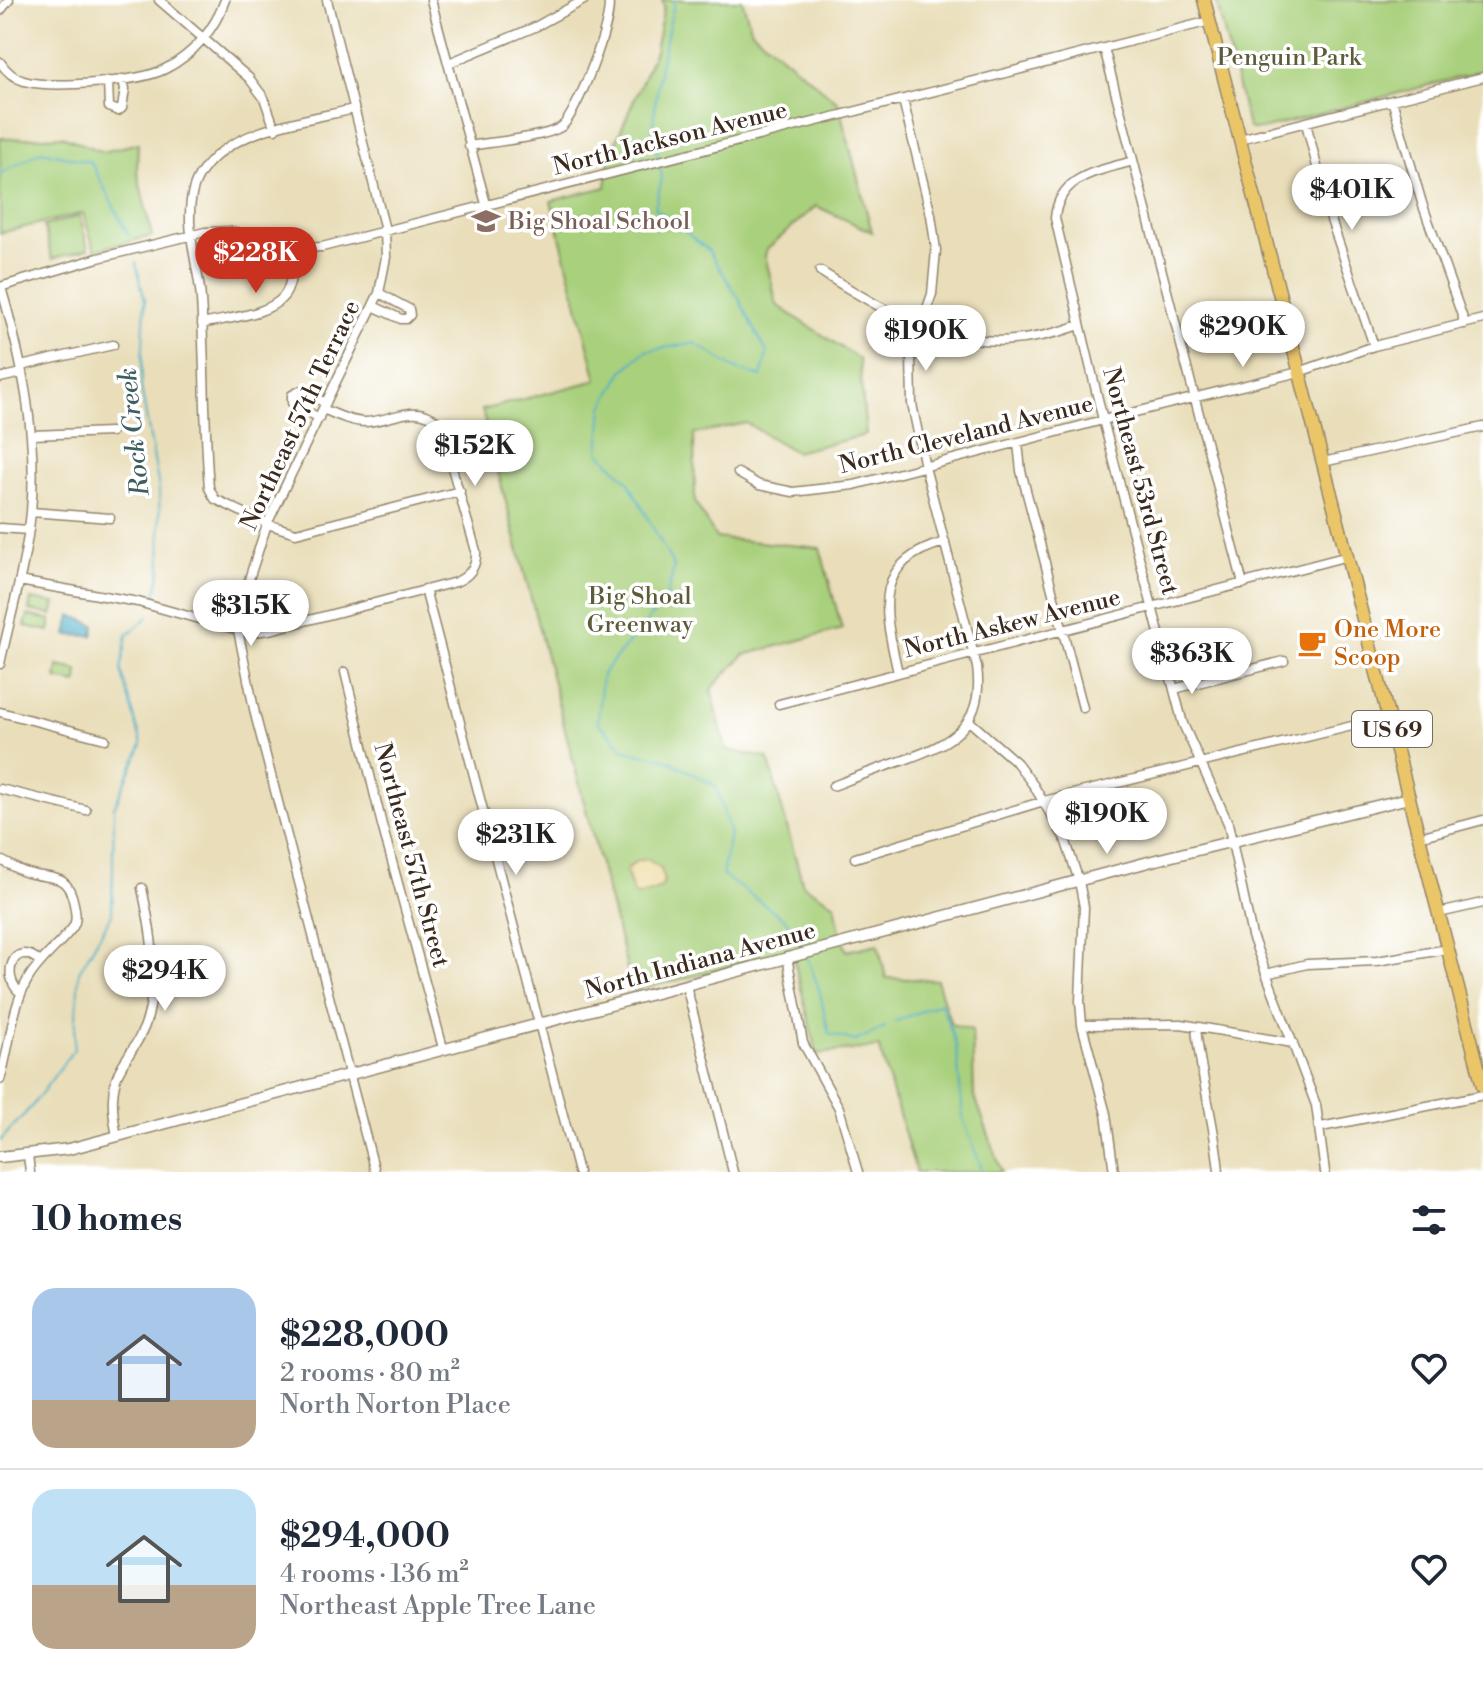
<!DOCTYPE html>
<meta charset="utf-8">
<style>
body{margin:0;font-family:"Libre Bodoni",serif;background:#f2f2f3;color:#1f2937;height:100vh;display:flex;flex-direction:column;font-size:30px;white-space:nowrap}
*{box-sizing:border-box;margin:0}
p{font-size:26px;color:#747a83}
.icon{flex:none;width:44px;height:44px;fill:none;stroke:currentColor;stroke-width:2;stroke-linecap:round;stroke-linejoin:round}
.map{position:relative;height:1172px;overflow:hidden}
.details{display:flex;flex-direction:column;background:#fff;flex:1}
.details>*{flex:none}
.price{position:absolute;translate:-50% -68px;padding:0 18px;border-radius:28px;background:#fff;color:#222;font-size:26px;line-height:52px;filter:drop-shadow(0 2px 4px #0008)}
.price::after{content:'';position:absolute;left:50%;top:48px;width:24px;height:18px;margin-left:-12px;background:inherit;clip-path:polygon(0 0,100% 0,50% 100%)}
.price.selected{background:#c8321e;color:#fff}
ul{padding:0;list-style:none}
li{display:flex;align-items:center;gap:24px;height:200px;padding:0 32px}
li+li{border-top:2px solid #e0e1e3}
li span{display:grid;place-items:center;flex:none;width:224px;height:160px;border-radius:24px;color:#555}
li>.icon{margin-inline-start:auto}
span .icon{width:96px;height:96px;fill:#fffc;stroke-width:1}
li b{font-size:34px}
h2{display:flex;justify-content:space-between;align-items:center;height:96px;padding:0 32px;font-size:34px}
.map>svg:first-child{display:block}
.green{fill:#a9d07b;stroke:#727d4c;stroke-width:2}
.sand{fill:#eeda9e;stroke:#94825e;stroke-width:2}
.water{fill:#46acc5;stroke:#406b72;stroke-width:2}
.lines{fill:none;stroke-linecap:round;stroke-linejoin:round}
.stream{stroke:#46acc5;stroke-width:2}
.minor-casing{stroke:#92846c;stroke-width:11}
.tertiary-casing{stroke:#92846c;stroke-width:13}
.primary-casing{stroke:#92846c;stroke-width:15}
.minor{stroke:#fff;stroke-width:8}
.tertiary{stroke:#fff;stroke-width:10}
.primary{stroke:#ebc669;stroke-width:12}
.labels{text-anchor:middle;stroke-width:7;stroke-linejoin:round;paint-order:stroke}
.shield{fill:#fff;stroke:#766a62;stroke-width:2}
.shield-label{font-size:22px;font-weight:bold;fill:#3b2a1e}
.park-label{font-size:24px;fill:#5c5c3a;stroke:#fff}
.street-label{font-size:24px;fill:#3b2a1e;stroke:#fff}
.education-label{font-size:24px;fill:#785e54;stroke:#fff;text-anchor:start}
.food-label{font-size:24px;fill:#c56008;stroke:#fff;text-anchor:start}
.water-label{font-size:26px;font-style:italic;fill:#3f5e61;stroke:#fff}
</style>
<div class="map">
<svg width="1483" height="1172" viewBox="0 0 1483 1172">
<rect width="100%" height="100%" fill="#fff"/>
<filter id="ink" filterUnits="userSpaceOnUse"><feTurbulence type="fractalNoise" baseFrequency=".0125" numOctaves="2"/><feDisplacementMap in="SourceGraphic" scale="16" xChannelSelector="R" yChannelSelector="G"/><feConvolveMatrix kernelMatrix="1 2 1 2 8 2 1 2 1" color-interpolation-filters="sRGB"/></filter>
<filter id="wash" filterUnits="userSpaceOnUse"><feTurbulence type="fractalNoise" baseFrequency=".006" numOctaves="4" result="noise"/><feDisplacementMap in="SourceGraphic" scale="32" xChannelSelector="R" yChannelSelector="G"/><feGaussianBlur stdDeviation="1.8" result="paint"/><feColorMatrix in="noise" values="0 0 0 0 0 0 0 0 0 0 0 0 0 0 0 0 0 1.4 0 .05"/><feComposite in="paint" operator="in"/></filter>
<g filter="url(#wash)">
<rect width="100%" height="100%" fill="#e9deb9"/>
<path class="green" d="M662 0H742L752 31 838 102 872 232 816 206 767 249 765 255 777 305 859 359 866 435 795 452 746 423 694 434 695 502 716 538 820 548 842 629 744 655 711 689 726 750 768 758 803 885 835 904 841 937 847 951 878 944 886 978 937 980 951 1024 972 1030 974 1094 1002 1172H916L879 1047 817 1054 792 952 633 991 482 410 597 380 551 201 606 187 609 158 655 51 664 6Z
M1216 0H1483V71L1262 129H1251L1248 127Z
M62 136 103 152 138 143 137 171 152 236 95 250 83 213 0 233V137L7 139Z
M80 216 88 249 52 259 44 226Z
M31 599 55 603 52 615 29 610Z
M28 615 51 620 49 631 25 626Z
M58 666 78 670 77 683 56 679Z"/>
<path class="sand" d="M647 859 661 868 664 882 661 888 638 896 633 892 626 870 636 861Z"/>
<path class="water" d="M71 615 95 625 93 636 67 635Z"/>
<g class="lines">
<path class="stream" d="M659 160 652 131 660 65 675 0
M660 166 662 178 655 208 708 250 738 297 767 353 761 377 734 368 695 343 645 351 622 372 603 407 599 452 628 481 674 567 666 599 602 674 598 722 625 750 668 760 716 786 730 834 722 875 786 920 804 947
M0 174 41 151 91 162 129 236
M136 263 145 301 141 387 159 488 161 570 155 597
M807 957 819 989 829 1034 856 1041 885 1027
M894 1022 941 1003 956 1045 963 1118 983 1172
M0 1141 32 1106 74 1049 79 972 112 914 114 807 142 745 121 670 127 635 148 617"/>
</g>
</g>
<g filter="url(#ink)">
<g class="lines">
<defs>
<path id="minor" d="M159 0 249 78 264 98 275 129
M327 0 385 230 386 257 379 293 267 524 250 576 238 630 255 714 375 1172
M431 0 486 204
M0 11 9 0
M1104 48 1243 584
M0 62C6 71 14 78 24 81 51 89 140 82 165 69 193 55 215 29 225 0
M449 63 535 27 584 0
M108 81 109 107 118 111 122 108 125 89 123 79
M1392 100 1422 203 1465 324
M354 109C308 120 233 128 204 169 194 181 190 199 190 215 189 243 199 271 201 299 205 362 204 425 209 488L215 499 267 524 296 533 460 491
M1306 123 1329 214 1374 346
M1240 139 1483 77
M469 146C491 142 544 138 561 127 576 117 615 16 608 0
M1133 161C1099 171 1059 175 1055 218L1103 420 1183 724 1228 823 1252 936 1316 1105 1325 1172
M820 271C909 327 974 363 1080 325
M0 287 98 258 205 232 230 231 295 248 322 247 1210 21
M373 306 401 319H406L410 315 409 309 379 293
M202 324C226 318 276 315 287 291 293 278 293 261 295 248
M21 366 113 345
M0 378 22 373
M319 418 292 403V395L300 391 326 403
M32 435 111 432
M1018 443 1021 471 1083 708
M1323 462 1483 427
M738 473 759 485 793 492 854 485 1103 420 1299 372 1374 346 1483 319
M31 512 110 518
M0 528 29 530
M19 581 138 602 238 630 255 632 274 629 456 582C470 576 477 566 476 551L439 423C416 401 392 421 366 422 351 422 337 415 323 409
M425 589 578 1172
M0 664C11 614 26 563 31 512 38 435 22 360 1 287
M345 672 382 825 443 1048
M898 673C885 613 869 562 945 542
M1174 689 1284 661
M779 704 1348 556
M0 712 105 739
M969 721 1017 763 1034 786 1065 839 1079 881 1084 907 1080 1001 1082 1025 1106 1114 1114 1172
M833 786C856 777 880 768 904 760 952 743 985 725 977 667L925 467 912 404 911 354 932 294 936 250 931 215 903 100
M0 789 86 810
M1419 837 1483 820
M855 858 1044 801 1389 717
M0 860C10 864 18 871 28 873 52 880 68 872 74 904 76 915 78 923 69 932 55 949 39 960 28 979 11 1009 10 1047 0 1080
M1439 913 1483 903
M787 957 803 1043 839 1108 858 1172
M1266 974 1307 964 1377 961 1448 949
M686 985 733 1172
M21 993C0 978 13 938 39 961
M1082 1025 1181 1024 1293 1043
M1196 1027C1200 1076 1215 1123 1219 1172
M1321 1127 1483 1095
M117 1136C112 1112 109 1086 123 1064 133 1048 143 1035 148 1016 159 973 151 930 142 888
M28 1155 30 1172"/>
<path id="tertiary" d="M0 1157 69 1149 1156 860 1409 798"/>
<path id="primary" d="M1204 0 1483 1086"/>
</defs>
<use href="#minor" class="minor-casing"/>
<use href="#tertiary" class="tertiary-casing"/>
<use href="#primary" class="primary-casing"/>
<use href="#minor" class="minor"/>
<use href="#tertiary" class="tertiary"/>
<use href="#primary" class="primary"/>
</g>
</g>
<defs>
<symbol id="school-bare" viewBox="-9 -9 18 18"><path d="M0-5L7-2L0 1L-7-2ZM-4 1L0 2.5L4 1V4Q0 6-4 4Z" fill="#8d6e63" stroke="#fff" stroke-width="2.5" paint-order="stroke"/></symbol>
<symbol id="cafe-bare" viewBox="-9 -9 18 18"><path d="M-5.5-4.5H6V0H3Q3 3.5 0 3.5H-2.5Q-5.5 3.5-5.5 0ZM3-3.2v2h1.7v-2ZM-6 4.5H4V6H-6Z" fill="#e8710a" stroke="#fff" stroke-width="2.5" paint-order="stroke"/></symbol>
</defs>
<g fill-rule="evenodd">
<use href="#school-bare" x="466" y="201" width="40" height="40"/>
<use href="#cafe-bare" x="1292" y="623" width="40" height="40"/>
</g>
<g class="labels">
<rect class="shield" x="1352" y="711" width="80" height="36" rx="6"/>
<g class="shield-label">
<text x="1392" y="737">US 69</text>
</g>
<g class="park-label">
<text x="1289" y="65">Penguin Park</text>
<text x="640" y="604">Big Shoal<tspan x="640" dy="28">Greenway</tspan></text>
</g>
<g class="street-label">
<text transform="translate(670 138) rotate(-14)" y="8">North Jackson Avenue</text>
<text transform="translate(300 415) rotate(-65)" y="8">Northeast 57th Terrace</text>
<text transform="translate(966 434) rotate(-14)" y="8">North Cleveland Avenue</text>
<text transform="translate(1141 481) rotate(75)" y="8">Northeast 53rd Street</text>
<text transform="translate(1012 623) rotate(-14)" y="8">North Askew Avenue</text>
<text transform="translate(412 855) rotate(75)" y="8">Northeast 57th Street</text>
<text transform="translate(700 960) rotate(-15)" y="8">North Indiana Avenue</text>
</g>
<g class="education-label">
<text x="508" y="229">Big Shoal School</text>
</g>
<g class="food-label">
<text x="1334" y="637">One More<tspan x="1334" dy="28">Scoop</tspan></text>
</g>
<g class="water-label">
<text transform="translate(133 432) rotate(-96)" y="9">Rock Creek</text>
</g>
</g>
</svg>
<b class="price" style="left:1352px;top:232px">$401K</b>
<b class="price selected" style="left:256px;top:295px">$228K</b>
<b class="price" style="left:1243px;top:369px">$290K</b>
<b class="price" style="left:926px;top:373px">$190K</b>
<b class="price" style="left:475px;top:488px">$152K</b>
<b class="price" style="left:251px;top:648px">$315K</b>
<b class="price" style="left:1192px;top:696px">$363K</b>
<b class="price" style="left:1107px;top:856px">$190K</b>
<b class="price" style="left:516px;top:877px">$231K</b>
<b class="price" style="left:165px;top:1013px">$294K</b>
</div>
<section class="details">
<h2>10 homes<svg class="icon" aria-label="filters" viewBox="0 0 24 24"><path d="M4 7h16M4 17h16"/><circle cx="9" cy="7" r="2"/><circle cx="15" cy="17" r="2"/></svg></h2>
<ul>
<li><span style="background:linear-gradient(#a9c7e8 70%,#b9a48a 0)"><svg class="icon" aria-label="home" viewBox="0 0 24 24"><path d="M3 11l9-7 9 7M6 9v11h12V9"/></svg></span><div><b>$228,000</b><p>2 rooms · 80 m²</p><p>North Norton Place</p></div><svg class="icon" aria-label="heart" viewBox="0 0 24 24"><path d="M12 20l-8-8c-3-5 5-10 8-4 3-6 11-1 8 4z"/></svg></li>
<li><span style="background:linear-gradient(#bfe0f5 60%,#b9a48a 0)"><svg class="icon" aria-label="home" viewBox="0 0 24 24"><path d="M3 11l9-7 9 7M6 9v11h12V9"/></svg></span><div><b>$294,000</b><p>4 rooms · 136 m²</p><p>Northeast Apple Tree Lane</p></div><svg class="icon" aria-label="heart" viewBox="0 0 24 24"><path d="M12 20l-8-8c-3-5 5-10 8-4 3-6 11-1 8 4z"/></svg></li>
</ul>
</section>
